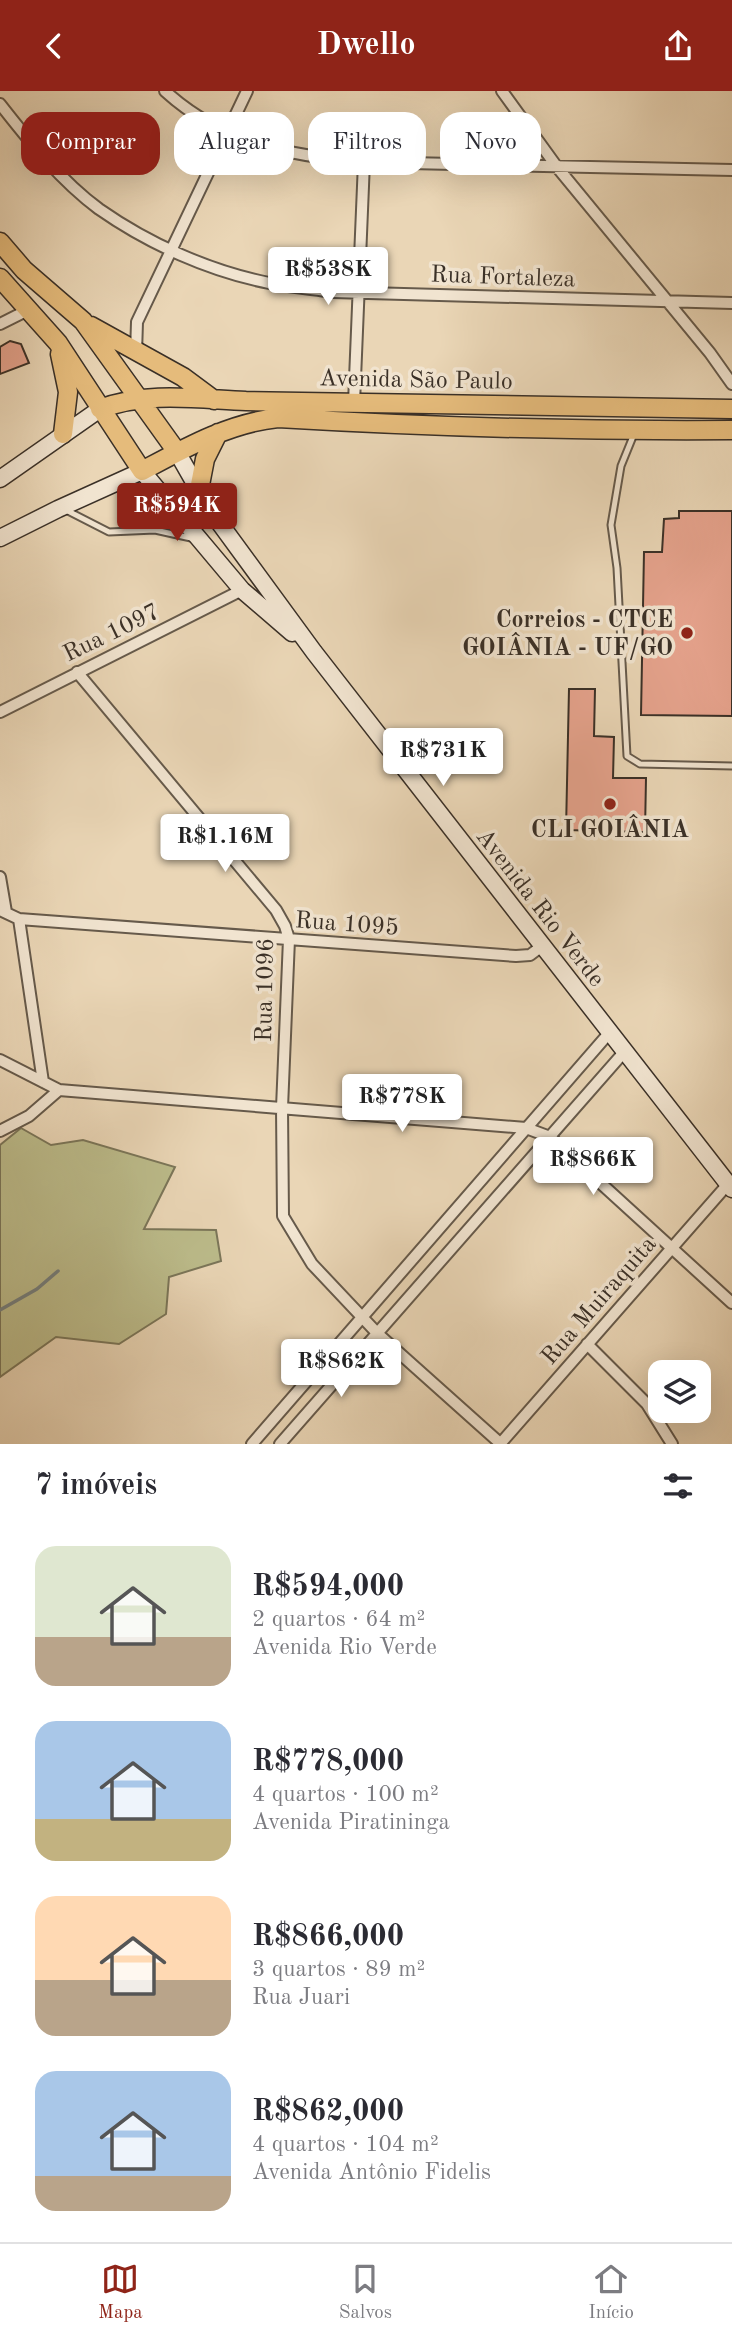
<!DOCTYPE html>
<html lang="pt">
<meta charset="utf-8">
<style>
body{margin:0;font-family:"Old Standard TT",serif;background:#f2f2f3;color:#2b2b33;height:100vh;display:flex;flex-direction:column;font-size:26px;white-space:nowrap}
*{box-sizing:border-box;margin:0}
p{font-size:23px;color:#7c7c81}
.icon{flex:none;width:38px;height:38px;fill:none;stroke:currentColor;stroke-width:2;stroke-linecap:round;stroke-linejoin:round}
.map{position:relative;height:1353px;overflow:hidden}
.panel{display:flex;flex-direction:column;background:#fff;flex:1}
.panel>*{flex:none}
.top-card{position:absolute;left:21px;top:21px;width:691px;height:63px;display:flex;gap:14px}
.tools{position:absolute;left:648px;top:1269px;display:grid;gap:14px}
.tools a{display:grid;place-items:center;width:63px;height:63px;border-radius:14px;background:#fff;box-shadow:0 7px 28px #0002;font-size:35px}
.price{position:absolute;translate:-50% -60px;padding:0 16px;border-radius:7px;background:#fff;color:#222;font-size:23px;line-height:46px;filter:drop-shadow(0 2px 4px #0008)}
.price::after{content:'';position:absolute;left:50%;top:42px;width:21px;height:16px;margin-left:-10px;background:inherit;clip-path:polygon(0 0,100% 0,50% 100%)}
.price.active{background:#8f2418;color:#fff}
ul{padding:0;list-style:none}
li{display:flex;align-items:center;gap:21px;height:175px;padding:0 35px}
li span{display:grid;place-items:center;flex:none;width:196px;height:140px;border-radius:21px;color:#555}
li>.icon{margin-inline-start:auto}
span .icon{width:84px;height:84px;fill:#fffc;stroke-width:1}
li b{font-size:30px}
h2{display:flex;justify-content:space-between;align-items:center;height:84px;padding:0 35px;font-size:30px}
.tag{padding:0 24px;border-radius:21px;background:#fff;box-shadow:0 7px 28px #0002;font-size:24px;line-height:63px}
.tag.active{background:#8f2418;color:#fff}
header{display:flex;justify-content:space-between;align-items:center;height:91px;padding:0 35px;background:#8f2418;color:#fff;font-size:32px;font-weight:600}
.dock{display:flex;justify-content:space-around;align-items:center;height:98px;border-top:2px solid #e1e1e2;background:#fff;font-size:19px;color:#7c7c81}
.dock a{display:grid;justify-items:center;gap:4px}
.dock .active{color:#8f2418}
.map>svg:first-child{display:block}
.green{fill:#bcbc8b;stroke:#7b7659;stroke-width:2}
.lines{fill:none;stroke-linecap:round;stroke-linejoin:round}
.stream{stroke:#75807f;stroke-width:3.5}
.building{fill:#e6a38d;stroke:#3a3027;stroke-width:2}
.lane-casing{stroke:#665a4b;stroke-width:9}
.street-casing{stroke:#665a4b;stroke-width:14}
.secondary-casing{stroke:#3a3027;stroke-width:19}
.primary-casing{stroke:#3a3027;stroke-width:21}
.lane{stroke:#f1e4d0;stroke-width:5}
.street{stroke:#f1e4d0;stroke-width:10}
.secondary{stroke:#f1e4d0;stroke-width:16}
.primary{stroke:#e5bb7b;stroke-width:18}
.poi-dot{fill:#8f2418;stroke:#f1e4d0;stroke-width:2.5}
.labels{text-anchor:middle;stroke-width:7;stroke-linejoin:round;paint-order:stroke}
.street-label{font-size:24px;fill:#3a3027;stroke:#f1e4d0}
.poi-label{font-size:24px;font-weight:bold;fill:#3a3027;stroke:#f1e4d0;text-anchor:end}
</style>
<header><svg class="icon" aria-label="back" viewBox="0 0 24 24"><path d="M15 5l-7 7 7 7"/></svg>Dwello<svg class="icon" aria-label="share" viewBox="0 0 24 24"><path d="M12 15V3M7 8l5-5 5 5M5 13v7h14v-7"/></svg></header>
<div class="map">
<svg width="732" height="1353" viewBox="0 0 732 1353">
<rect width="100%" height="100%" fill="#ead6b6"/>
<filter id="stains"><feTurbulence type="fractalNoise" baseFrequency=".00286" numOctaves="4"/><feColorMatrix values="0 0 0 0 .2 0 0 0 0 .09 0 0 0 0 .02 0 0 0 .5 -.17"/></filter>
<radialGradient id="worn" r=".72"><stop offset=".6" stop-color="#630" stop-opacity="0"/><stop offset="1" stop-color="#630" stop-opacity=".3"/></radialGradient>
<path class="green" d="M21 1037 51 1054 83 1049 175 1076 144 1138 216 1139 221 1170 169 1186 166 1223 119 1253 56 1246 0 1286V1054Z"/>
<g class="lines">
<path class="stream" d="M0 1219 37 1198 58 1180"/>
</g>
<path class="building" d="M10 250 21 253 29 272 0 283V256Z
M679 420H732V625L641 624 644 461H662L664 428 679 427Z
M569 598H595L594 645 614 646 613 687H646L645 741 566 739Z"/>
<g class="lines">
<defs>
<path id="lane" d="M634 343 621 375 611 434 617 477 627 665 640 673 732 675
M64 418 109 441 155 439 191 447"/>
<path id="street" d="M165 0C222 52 289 65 364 71L732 79
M502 0 557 76 710 262 732 293
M0 13C29 50 61 90 99 118 149 153 209 180 269 192 290 196 312 198 333 201L732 212
M0 233 28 219
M136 262 137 231 247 0
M354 312 364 71
M77 581 276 819 285 835 289 848 282 1017 283 1125 312 1173 378 1243 501 1353
M0 621 242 499
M0 786 6 821
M0 819 19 828 516 865 530 864 542 855
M19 828 43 991
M0 969 59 999 526 1037 550 1046 732 1212
M0 1040 29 1025 59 999
M587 1253 647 1313 672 1353
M252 1353 610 941
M280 1353 625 960
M500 1353 728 1093"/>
<path id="secondary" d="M177 361 210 419 314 561 732 1098
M0 388 100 318
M0 447 58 418 142 380 242 499 292 542"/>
<path id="primary" d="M0 151 24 179 83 230 177 361
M0 187 58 252 142 380C185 357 229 332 278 327 429 336 581 340 732 339
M91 235 183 286 214 309
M60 263 68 301 63 343
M100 318C147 300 197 308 246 310L732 318
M199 399 205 368 218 342"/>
</defs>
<use href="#lane" class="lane-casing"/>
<use href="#street" class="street-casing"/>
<use href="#secondary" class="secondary-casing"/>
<use href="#primary" class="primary-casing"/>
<use href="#lane" class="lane"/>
<use href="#street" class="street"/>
<use href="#secondary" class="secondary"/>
<use href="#primary" class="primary"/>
</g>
<g class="poi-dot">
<circle cx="687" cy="542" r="7"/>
<circle cx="610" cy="713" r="7"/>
</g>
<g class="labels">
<g class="street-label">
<text transform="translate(503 185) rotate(2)" y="8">Rua Fortaleza</text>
<text transform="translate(416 288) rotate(1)" y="8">Avenida São Paulo</text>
<text transform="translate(111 541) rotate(-26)" y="8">Rua 1097</text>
<text transform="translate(541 816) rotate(52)" y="8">Avenida Rio Verde</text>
<text transform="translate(347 832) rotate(4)" y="8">Rua 1095</text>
<text transform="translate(264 899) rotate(-89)" y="8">Rua 1096</text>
<text transform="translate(598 1209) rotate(-49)" y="8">Rua Muiraquita</text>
</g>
<g class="poi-label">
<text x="673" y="536">Correios - CTCE<tspan x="673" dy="28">GOIÂNIA - UF/GO</tspan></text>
<text x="610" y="746" text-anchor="middle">CLI GOIÂNIA</text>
</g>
</g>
<rect width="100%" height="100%" filter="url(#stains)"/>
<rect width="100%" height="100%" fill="url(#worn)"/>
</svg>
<div class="tools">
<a><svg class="icon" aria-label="layers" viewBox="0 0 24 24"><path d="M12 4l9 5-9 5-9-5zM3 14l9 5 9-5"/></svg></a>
</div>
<b class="price" style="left:328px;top:216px">R$538K</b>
<b class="price active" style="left:177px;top:452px">R$594K</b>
<b class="price" style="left:443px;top:697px">R$731K</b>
<b class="price" style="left:225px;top:783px">R$1.16M</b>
<b class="price" style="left:402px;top:1043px">R$778K</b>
<b class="price" style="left:593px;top:1106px">R$866K</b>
<b class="price" style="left:341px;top:1308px">R$862K</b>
<div class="top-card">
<a class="tag active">Comprar</a>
<a class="tag">Alugar</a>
<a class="tag">Filtros</a>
<a class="tag">Novo</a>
</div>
</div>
<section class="panel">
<h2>7 imóveis<svg class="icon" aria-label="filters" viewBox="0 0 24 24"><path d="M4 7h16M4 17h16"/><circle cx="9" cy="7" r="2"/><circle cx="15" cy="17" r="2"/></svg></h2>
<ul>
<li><span style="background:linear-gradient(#dfe7d0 65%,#b9a48a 0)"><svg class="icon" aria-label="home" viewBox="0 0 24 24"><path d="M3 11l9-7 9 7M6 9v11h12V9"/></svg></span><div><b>R$594,000</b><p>2 quartos · 64 m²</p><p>Avenida Rio Verde</p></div></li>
<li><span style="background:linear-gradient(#a9c7e8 70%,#c2b280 0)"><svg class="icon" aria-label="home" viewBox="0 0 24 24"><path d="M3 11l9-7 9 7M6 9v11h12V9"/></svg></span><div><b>R$778,000</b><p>4 quartos · 100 m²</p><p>Avenida Piratininga</p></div></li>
<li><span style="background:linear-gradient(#ffd9b3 60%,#b9a48a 0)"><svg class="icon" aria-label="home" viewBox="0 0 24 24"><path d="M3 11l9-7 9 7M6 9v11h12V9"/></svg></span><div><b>R$866,000</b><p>3 quartos · 89 m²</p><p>Rua Juari</p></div></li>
<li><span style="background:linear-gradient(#a9c7e8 75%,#b9a48a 0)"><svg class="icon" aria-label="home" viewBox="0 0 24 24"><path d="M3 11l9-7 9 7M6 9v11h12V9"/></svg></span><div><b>R$862,000</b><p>4 quartos · 104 m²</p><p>Avenida Antônio Fidelis</p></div></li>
</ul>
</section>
<nav class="dock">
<a class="active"><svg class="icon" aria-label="map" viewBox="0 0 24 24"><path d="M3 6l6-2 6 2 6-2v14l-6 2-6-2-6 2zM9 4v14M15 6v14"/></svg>Mapa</a>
<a><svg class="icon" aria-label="saved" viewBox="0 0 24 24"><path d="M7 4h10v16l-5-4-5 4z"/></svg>Salvos</a>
<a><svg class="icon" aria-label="home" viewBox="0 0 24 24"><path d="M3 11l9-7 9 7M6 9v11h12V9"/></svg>Início</a>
</nav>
